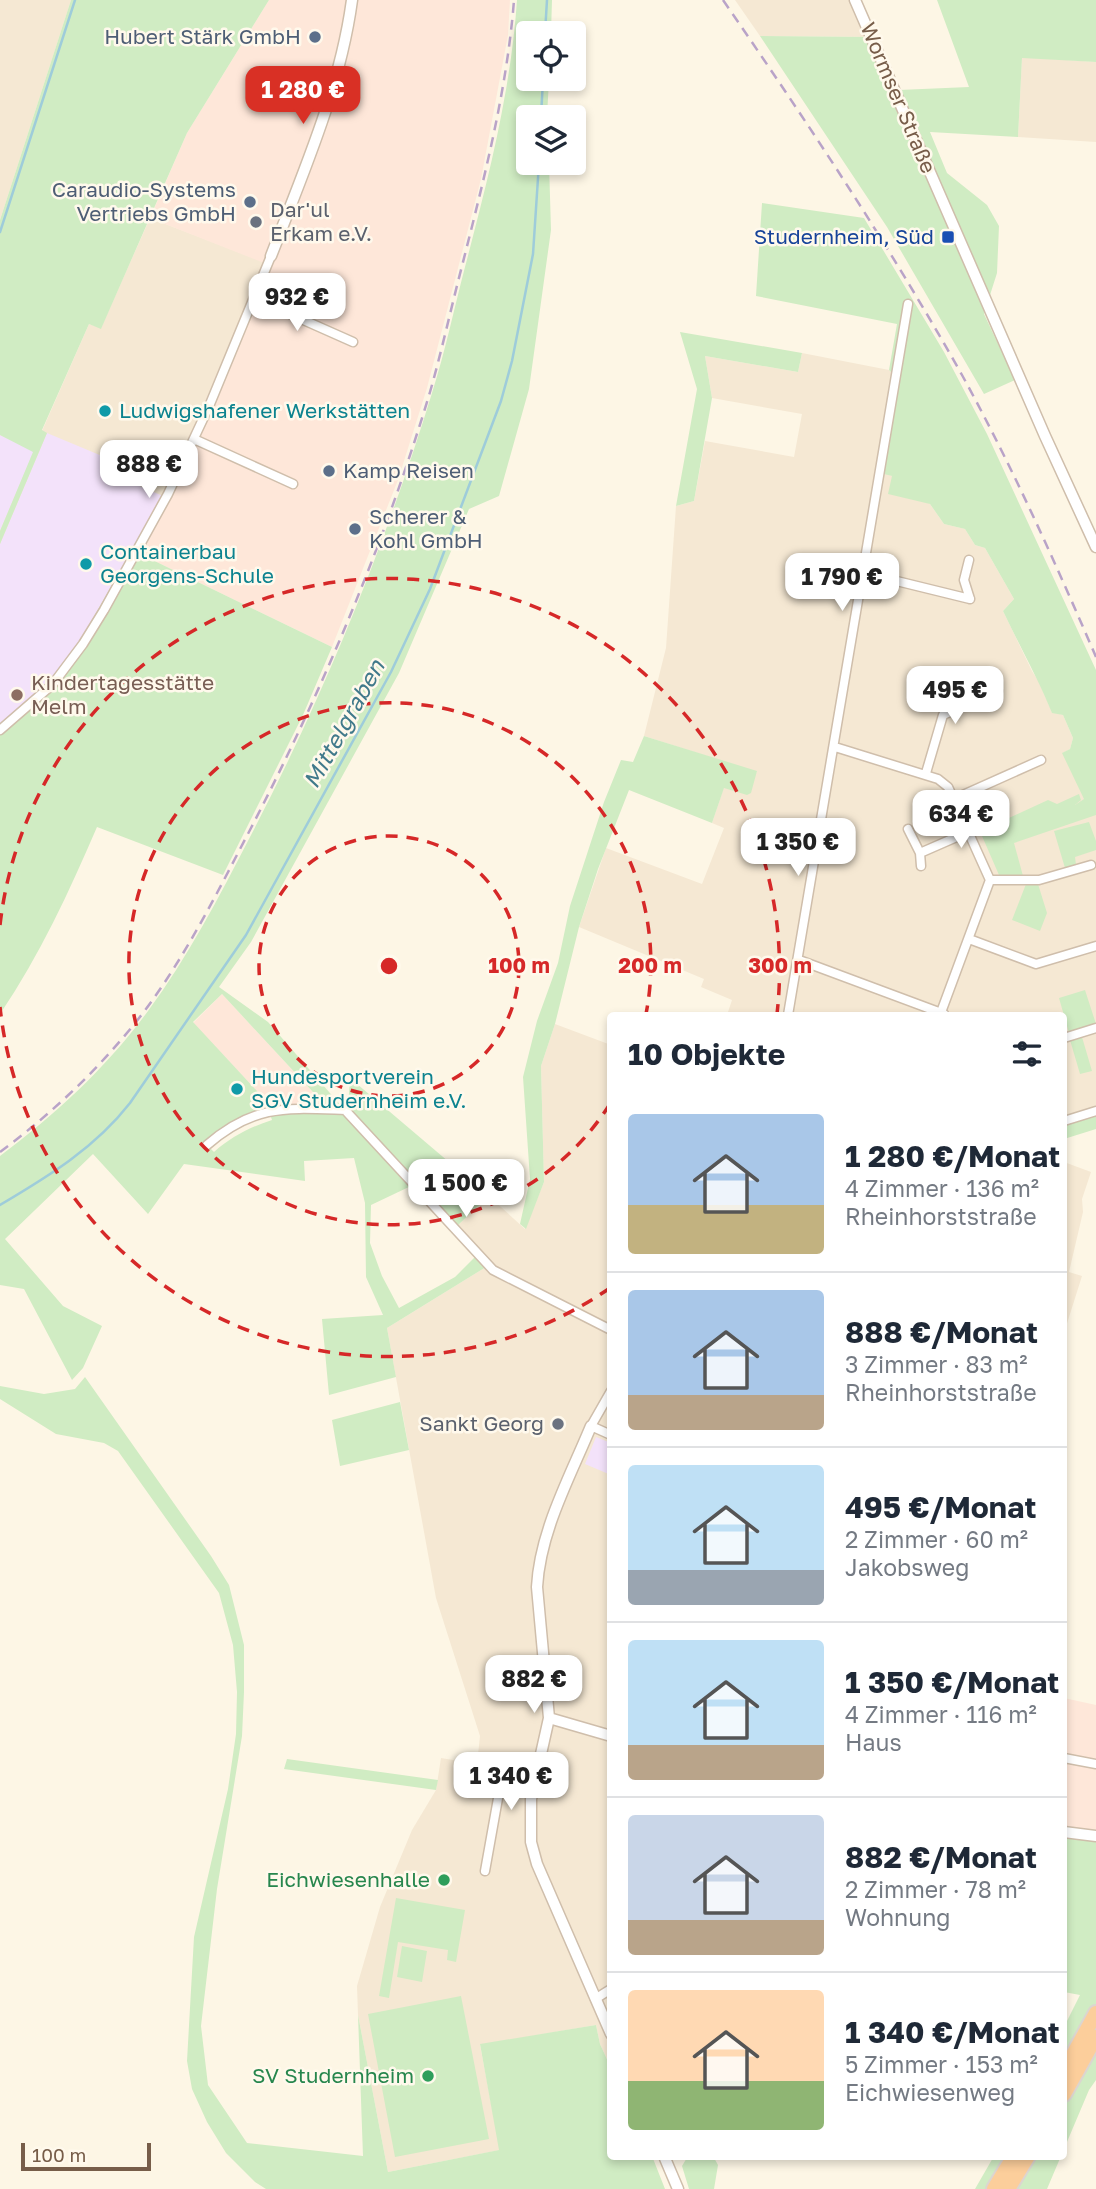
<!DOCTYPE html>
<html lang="de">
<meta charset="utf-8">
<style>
body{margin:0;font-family:"Golos Text",sans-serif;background:#f2f2f3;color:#1f2937;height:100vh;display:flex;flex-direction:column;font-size:26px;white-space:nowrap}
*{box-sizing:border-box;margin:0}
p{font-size:23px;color:#747a83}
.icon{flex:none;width:38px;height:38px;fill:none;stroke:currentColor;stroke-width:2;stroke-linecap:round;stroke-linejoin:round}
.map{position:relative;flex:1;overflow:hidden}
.side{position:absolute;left:607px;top:1012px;width:460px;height:1148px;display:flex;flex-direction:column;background:#fff;border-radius:7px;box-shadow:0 4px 10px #0003}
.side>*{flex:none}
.buttons{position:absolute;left:516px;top:21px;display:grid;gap:14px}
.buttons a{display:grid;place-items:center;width:70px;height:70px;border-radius:7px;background:#fff;box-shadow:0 4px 10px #0003;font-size:35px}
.scale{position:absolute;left:21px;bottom:18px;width:130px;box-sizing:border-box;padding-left:7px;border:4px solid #775d49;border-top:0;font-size:19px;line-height:24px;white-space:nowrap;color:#775d49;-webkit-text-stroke:5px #fff9ec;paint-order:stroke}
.price{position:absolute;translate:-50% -60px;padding:0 16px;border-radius:14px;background:#fff;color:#222;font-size:23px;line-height:46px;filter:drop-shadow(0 2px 4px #0008)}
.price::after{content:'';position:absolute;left:50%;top:42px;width:21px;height:16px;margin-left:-10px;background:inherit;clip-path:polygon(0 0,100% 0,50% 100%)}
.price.active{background:#d93025;color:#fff}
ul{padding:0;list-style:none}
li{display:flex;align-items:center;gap:21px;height:175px;padding:0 21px}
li+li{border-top:2px solid #e0e1e3}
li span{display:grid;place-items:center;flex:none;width:196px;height:140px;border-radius:7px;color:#555}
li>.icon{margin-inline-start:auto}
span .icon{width:84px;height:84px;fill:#fffc;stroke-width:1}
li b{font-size:30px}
h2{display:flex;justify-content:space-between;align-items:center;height:84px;padding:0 21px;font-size:30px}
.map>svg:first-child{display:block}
.residential{fill:#f5e8d3}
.commercial{fill:#fee7d9}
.education{fill:#f3e2fa}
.green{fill:#d0ecc3;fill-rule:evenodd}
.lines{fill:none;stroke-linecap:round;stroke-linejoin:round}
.stream{stroke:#9eccda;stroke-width:2.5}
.minor-casing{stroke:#cfbeab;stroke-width:11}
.tertiary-casing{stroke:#cfbeab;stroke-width:13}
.trunk-casing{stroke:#dcd5d0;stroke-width:18}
.minor{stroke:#fff;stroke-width:8}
.tertiary{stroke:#fff;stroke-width:10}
.trunk{stroke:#fcce9b;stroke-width:14}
.rail{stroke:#b9a3c8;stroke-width:2.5;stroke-dasharray:10 7;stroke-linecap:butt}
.ring{fill:none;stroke:#d62828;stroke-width:3.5;stroke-dasharray:12 9}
.service-dot{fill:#5c6f8a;stroke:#fff9ec;stroke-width:2.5}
.worship-dot{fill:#6b7280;stroke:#fff9ec;stroke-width:2.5}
.transit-dot{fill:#1a4fb4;stroke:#fff9ec;stroke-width:2.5}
.culture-dot{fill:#0f9aa8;stroke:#fff9ec;stroke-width:2.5}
.education-dot{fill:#8d6e63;stroke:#fff9ec;stroke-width:2.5}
.leisure-dot{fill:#2e9e5b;stroke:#fff9ec;stroke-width:2.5}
.labels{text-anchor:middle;stroke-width:5;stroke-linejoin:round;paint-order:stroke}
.service-label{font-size:21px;fill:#4e5e75;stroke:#fff9ec;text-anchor:end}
.street-label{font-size:21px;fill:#775d49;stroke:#fff9ec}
.worship-label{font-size:21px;fill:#5b616d;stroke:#fff9ec;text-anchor:start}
.transit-label{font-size:21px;fill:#164399;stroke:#fff9ec;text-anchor:end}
.culture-label{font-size:21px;fill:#0d838f;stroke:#fff9ec;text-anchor:start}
.education-label{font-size:21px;fill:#785e54;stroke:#fff9ec;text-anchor:start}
.leisure-label{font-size:21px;fill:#27864d;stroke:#fff9ec;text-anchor:end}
.water-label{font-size:23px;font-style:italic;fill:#417a8b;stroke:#fff9ec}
.centre{fill:#d62828;stroke:#fff9ec;stroke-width:3.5}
.ring-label{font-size:21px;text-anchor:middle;font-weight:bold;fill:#d62828;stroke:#fff9ec;stroke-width:5;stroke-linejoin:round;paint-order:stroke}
</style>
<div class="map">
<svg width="1096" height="2189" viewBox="0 0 1096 2189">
<rect width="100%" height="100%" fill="#fdf6e5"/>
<path class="residential" d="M0 0H71L0 220Z
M735 0H860L877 37 760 36Z
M1022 57 1096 62V142L1018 137Z
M150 218 264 262 224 361 163 496 100 608 80 641 0 724V430L42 431 89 324 101 328Z
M802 353 889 370 899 379 884 473 892 476 930 504 944 524 965 529 975 545 985 548 1014 599 1003 611 1032 671 1039 682 1052 712 1063 715 1073 738 1070 749 1063 753 1096 815V1115L1064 1125V1015H727L732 1000 701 987 704 979 579 927 606 848 702 884 724 828 712 823 724 787 757 772 644 736 666 648 676 506 694 501 705 441 794 457 802 414 712 398 705 356 798 372Z
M555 1024 611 1045V2068L600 2044 596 2025 480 2045 500 2150 388 2172 358 2015 357 1986 380 1907 412 1830 436 1790 441 1758 477 1764 480 1736 436 1598 387 1328 486 1267 457 1226 489 1196 525 1229 544 1182 541 1066Z
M1064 1162 1091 1172 1082 1199 1083 1212 1069 1272 1082 1276 1064 1333Z"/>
<path class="commercial" d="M269 0H510L508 35 481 179 427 388 398 480 332 647 132 550 163 496 190 437 264 263 150 218 187 133Z
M222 994 312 1091 324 1105H270L193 1023Z
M1064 1698 1096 1705V1831L1064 1828Z"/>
<path class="education" d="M47 433 102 456 116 476 163 496 80 641 49 681 0 724V544Z
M0 435 34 451 0 531Z
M596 1437 611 1443V1475L585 1464Z"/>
<path class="green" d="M71 0H269L187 133 101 329 89 324 42 430 47 433 0 544V531L33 452 0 435V220Z
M517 0H552L551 33H528V79H549L547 117H528V163H549L551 230 529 389 499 496 469 509 399 673 251 942 219 987 268 1022 411 1186 371 1205 370 1243 382 1276 399 1308 455 1277 476 1256 486 1267 387 1328 396 1377 329 1395 322 1319 383 1315 366 1277 365 1203 354 1158 304 1161 305 1181 184 1164 148 1214 93 1154 5 1239 63 1306 102 1326 83 1368 72 1380 24 1289 0 1285V1156C56 1114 107 1067 148 1011 188 957 219 897 250 837 324 695 385 546 432 393 445 352 454 309 465 267 488 180 511 90 517 0ZM222 994 312 1091 323 1105H270L193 1022ZM269 1111 272 1120C250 1127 231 1137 214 1152L207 1145 247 1117Z
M937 0H1096V62L1022 58 1018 137 930 132 947 173 987 205 999 226 997 273 984 314 1015 380 984 394 887 227 760 36 877 37 899 90 969 87Z
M762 203 864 218 944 352 987 434 1096 670V815L1014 843 1023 876 999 875 982 836 996 824 1048 800 1057 804 1079 794 1081 800 1075 805 1084 799 1062 753 1070 749 1073 738 1063 715 1052 713C1038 678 1019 645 1003 611L1014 599 985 548 975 545 965 529 944 524 930 504 888 494 892 476 884 474 899 380 889 370 897 324 756 296Z
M680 332 802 353 798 372 705 356 712 398 694 501 676 506 697 389Z
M132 550 332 647 303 715 223 875 97 827C69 892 40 955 0 1014V724L49 681 80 641Z
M644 736 757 771 751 793 747 795 724 788 712 823 629 790 598 869 579 927 555 1024 541 1066 544 1182 526 1229 520 1224 530 1179 523 1077 537 1021 558 963 570 906 604 802 621 760 633 762Z
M1089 822 1096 841V850L1075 857 1076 865 1065 868 1054 831Z
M1026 884H1038L1047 913 1040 931 1012 920Z
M1085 990 1096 1024 1069 1033 1059 998Z
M1082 1037 1092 1071 1080 1074 1070 1040Z
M350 1078 489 1196 457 1226 348 1108Z
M1096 1115V1129L1064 1139V1125Z
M85 1377 211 1556 229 1585 244 1645V1692L242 1736 217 1889 201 2026 208 2085 247 2143 363 2156 358 2015 388 2172 499 2150 480 2044 596 2025 600 2044 611 2068V2156H652L665 2189H266L255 2182 226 2153 207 2122 192 2089 187 2061 194 1937 228 1789 236 1734 237 1692 233 1645 219 1593 118 1451 104 1443 56 1434 0 1399V1386L44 1394 75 1389Z
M400 1402 409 1450 340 1466 332 1420Z
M287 1759 438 1780 436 1790 284 1769Z
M1064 1828 1096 1831V2080L1089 2090 1064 2149V2027L1080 1995 1064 1992Z
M396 1898 465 1910 456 1962 447 1960 448 1950 398 1942 389 1998 379 1996Z
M402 1946 427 1951 422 1982 397 1977Z
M461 1996 489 2139 395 2157 368 2014Z
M688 2156H713L718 2165 714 2189H689L682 2166Z
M994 2156H1061L1047 2189H975Z"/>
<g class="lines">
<path class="stream" d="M545 33 547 0
M541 117 543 79
M0 232 75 0
M0 1205C49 1176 95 1148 130 1103L246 935 391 672 430 589 501 401 512 361 533 254 539 163"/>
<defs>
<path id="minor" d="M254 298 353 342
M194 439 293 484
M969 560 964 580 970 599
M864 573 970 599
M934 705 952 711
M0 730 53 684 83 644 104 610 168 494 210 404 271 256
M835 747 938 779 948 787 990 880 940 1015
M926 773 943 715 998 691
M954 799 1041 760
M908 829 920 853 968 832
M920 853 921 866
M990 880H1039L1091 865
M969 939 1036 964 1096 946
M799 960 944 1014
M788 1015 908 304
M1064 1038 1096 1028
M1064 1121 1096 1111
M207 1145C254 1104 287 1108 345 1110L493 1270 611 1330
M611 1391 591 1426 611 1435
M1064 1758 1096 1764
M485 1871 502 1776 540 1756
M595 1999 611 1989"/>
<path id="tertiary" d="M855 0 1045 436 1096 547
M271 256C303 173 340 89 352 0
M591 1426C570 1477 540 1531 537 1587L549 1718 531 1799V1842L537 1864 611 2034
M549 1718 611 1736
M1064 1832 1096 1836
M664 2156 678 2189"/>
<path id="trunk" d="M1064 2071 1096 2013
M1064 2094 1096 2037
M994 2189 1014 2156
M1008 2189 1028 2156"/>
</defs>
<use href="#minor" class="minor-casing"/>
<use href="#tertiary" class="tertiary-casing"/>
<use href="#trunk" class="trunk-casing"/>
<use href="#minor" class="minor"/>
<use href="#tertiary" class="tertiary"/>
<use href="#trunk" class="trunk"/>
<path class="rail" d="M723 0C807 122 889 245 962 375 1012 466 1055 562 1096 657
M0 1152C54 1112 102 1066 143 1013 186 956 218 891 251 828 323 689 385 542 430 392 442 350 451 308 462 266 484 179 507 90 514 0"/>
</g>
<g class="ring">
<circle cx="389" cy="966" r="130"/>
<path d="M610 1104A261 261 0 1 1 646 1014"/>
<path d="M610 1288A391 391 0 0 1 0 1007M0 925A391 391 0 1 1 777 1014"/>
</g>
<g class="service-dot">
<circle cx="315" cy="37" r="7"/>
<circle cx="250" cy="202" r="7"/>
<circle cx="329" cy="471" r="7"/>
<circle cx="355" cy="529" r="7"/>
</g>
<g class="worship-dot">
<circle cx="256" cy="222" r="7"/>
<circle cx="558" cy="1424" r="7"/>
</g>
<rect class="transit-dot" x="941" y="230" width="14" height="14" rx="3.5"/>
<g class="culture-dot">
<circle cx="105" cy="411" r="7"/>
<circle cx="86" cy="564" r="7"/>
<circle cx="237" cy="1089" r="7"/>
</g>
<circle class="education-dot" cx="17" cy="695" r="7"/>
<g class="leisure-dot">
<circle cx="444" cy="1880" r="7"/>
<circle cx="428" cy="2076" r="7"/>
</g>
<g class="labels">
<g class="service-label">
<text x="301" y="44">Hubert Stärk GmbH</text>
<text x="236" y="197">Caraudio-Systems<tspan x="236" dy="24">Vertriebs GmbH</tspan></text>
<text x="343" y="478" text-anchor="start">Kamp Reisen</text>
<text x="369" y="524" text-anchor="start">Scherer &amp;<tspan x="369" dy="24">Kohl GmbH</tspan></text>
</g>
<g class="street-label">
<text transform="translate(898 98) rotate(67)" y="7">Wormser Straße</text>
</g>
<g class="worship-label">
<text x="270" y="217">Dar'ul<tspan x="270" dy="24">Erkam e.V.</tspan></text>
<text x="544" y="1431" text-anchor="end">Sankt Georg</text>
</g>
<g class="transit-label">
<text x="934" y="244">Studernheim, Süd</text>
</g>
<g class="culture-label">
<text x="119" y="418">Ludwigshafener Werkstätten</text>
<text x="100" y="559">Containerbau<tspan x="100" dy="24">Georgens-Schule</tspan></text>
<text x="251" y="1084">Hundesportverein<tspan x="251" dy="24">SGV Studernheim e.V.</tspan></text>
</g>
<g class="education-label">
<text x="31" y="690">Kindertagesstätte<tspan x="31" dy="24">Melm</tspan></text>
</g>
<g class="leisure-label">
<text x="430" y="1887">Eichwiesenhalle</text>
<text x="414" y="2083">SV Studernheim</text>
</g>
<g class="water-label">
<text transform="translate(344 724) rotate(-61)" y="8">Mittelgraben</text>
</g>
</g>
<circle cx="389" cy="966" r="10" class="centre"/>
<g class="ring-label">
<text x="519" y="973">100 m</text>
<text x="650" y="973">200 m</text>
<text x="780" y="973">300 m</text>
</g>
</svg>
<div class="buttons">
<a><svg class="icon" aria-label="locate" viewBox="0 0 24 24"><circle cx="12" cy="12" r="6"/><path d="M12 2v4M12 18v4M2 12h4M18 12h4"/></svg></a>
<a><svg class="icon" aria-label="layers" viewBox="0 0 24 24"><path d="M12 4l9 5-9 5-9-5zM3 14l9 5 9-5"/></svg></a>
</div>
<div class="scale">100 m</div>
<b class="price active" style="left:303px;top:126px">1 280 €</b>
<b class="price" style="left:297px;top:333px">932 €</b>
<b class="price" style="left:149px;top:500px">888 €</b>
<b class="price" style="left:842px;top:613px">1 790 €</b>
<b class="price" style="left:955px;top:726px">495 €</b>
<b class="price" style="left:961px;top:850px">634 €</b>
<b class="price" style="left:798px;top:878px">1 350 €</b>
<b class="price" style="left:466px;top:1219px">1 500 €</b>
<b class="price" style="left:534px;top:1715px">882 €</b>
<b class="price" style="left:511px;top:1812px">1 340 €</b>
<section class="side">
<h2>10 Objekte<svg class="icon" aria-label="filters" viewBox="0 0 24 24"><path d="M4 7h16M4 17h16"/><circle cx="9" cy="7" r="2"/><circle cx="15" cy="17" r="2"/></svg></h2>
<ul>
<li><span style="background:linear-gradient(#a9c7e8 65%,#c2b280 0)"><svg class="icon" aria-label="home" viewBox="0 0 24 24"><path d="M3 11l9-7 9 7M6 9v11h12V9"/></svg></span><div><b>1 280 €/Monat</b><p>4 Zimmer · 136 m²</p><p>Rheinhorststraße</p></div></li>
<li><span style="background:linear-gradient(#a9c7e8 75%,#b9a48a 0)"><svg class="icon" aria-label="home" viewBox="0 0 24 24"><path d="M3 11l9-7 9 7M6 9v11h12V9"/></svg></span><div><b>888 €/Monat</b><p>3 Zimmer · 83 m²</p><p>Rheinhorststraße</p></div></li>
<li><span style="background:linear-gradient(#bfe0f5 75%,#9aa5b1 0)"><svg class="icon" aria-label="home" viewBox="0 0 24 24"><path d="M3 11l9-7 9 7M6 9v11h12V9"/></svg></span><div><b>495 €/Monat</b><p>2 Zimmer · 60 m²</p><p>Jakobsweg</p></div></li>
<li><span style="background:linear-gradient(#bfe0f5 75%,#b9a48a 0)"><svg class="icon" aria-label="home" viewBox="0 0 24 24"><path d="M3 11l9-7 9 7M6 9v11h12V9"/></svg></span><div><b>1 350 €/Monat</b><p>4 Zimmer · 116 m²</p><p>Haus</p></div></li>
<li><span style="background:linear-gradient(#c9d6e8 75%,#b9a48a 0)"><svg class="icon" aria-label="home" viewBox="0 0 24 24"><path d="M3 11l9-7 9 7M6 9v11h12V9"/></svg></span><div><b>882 €/Monat</b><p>2 Zimmer · 78 m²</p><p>Wohnung</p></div></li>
<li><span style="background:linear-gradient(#ffd9b3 65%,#8fb573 0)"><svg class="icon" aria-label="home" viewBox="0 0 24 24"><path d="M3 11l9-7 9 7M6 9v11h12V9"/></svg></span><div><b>1 340 €/Monat</b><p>5 Zimmer · 153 m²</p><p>Eichwiesenweg</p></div></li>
</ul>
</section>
</div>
